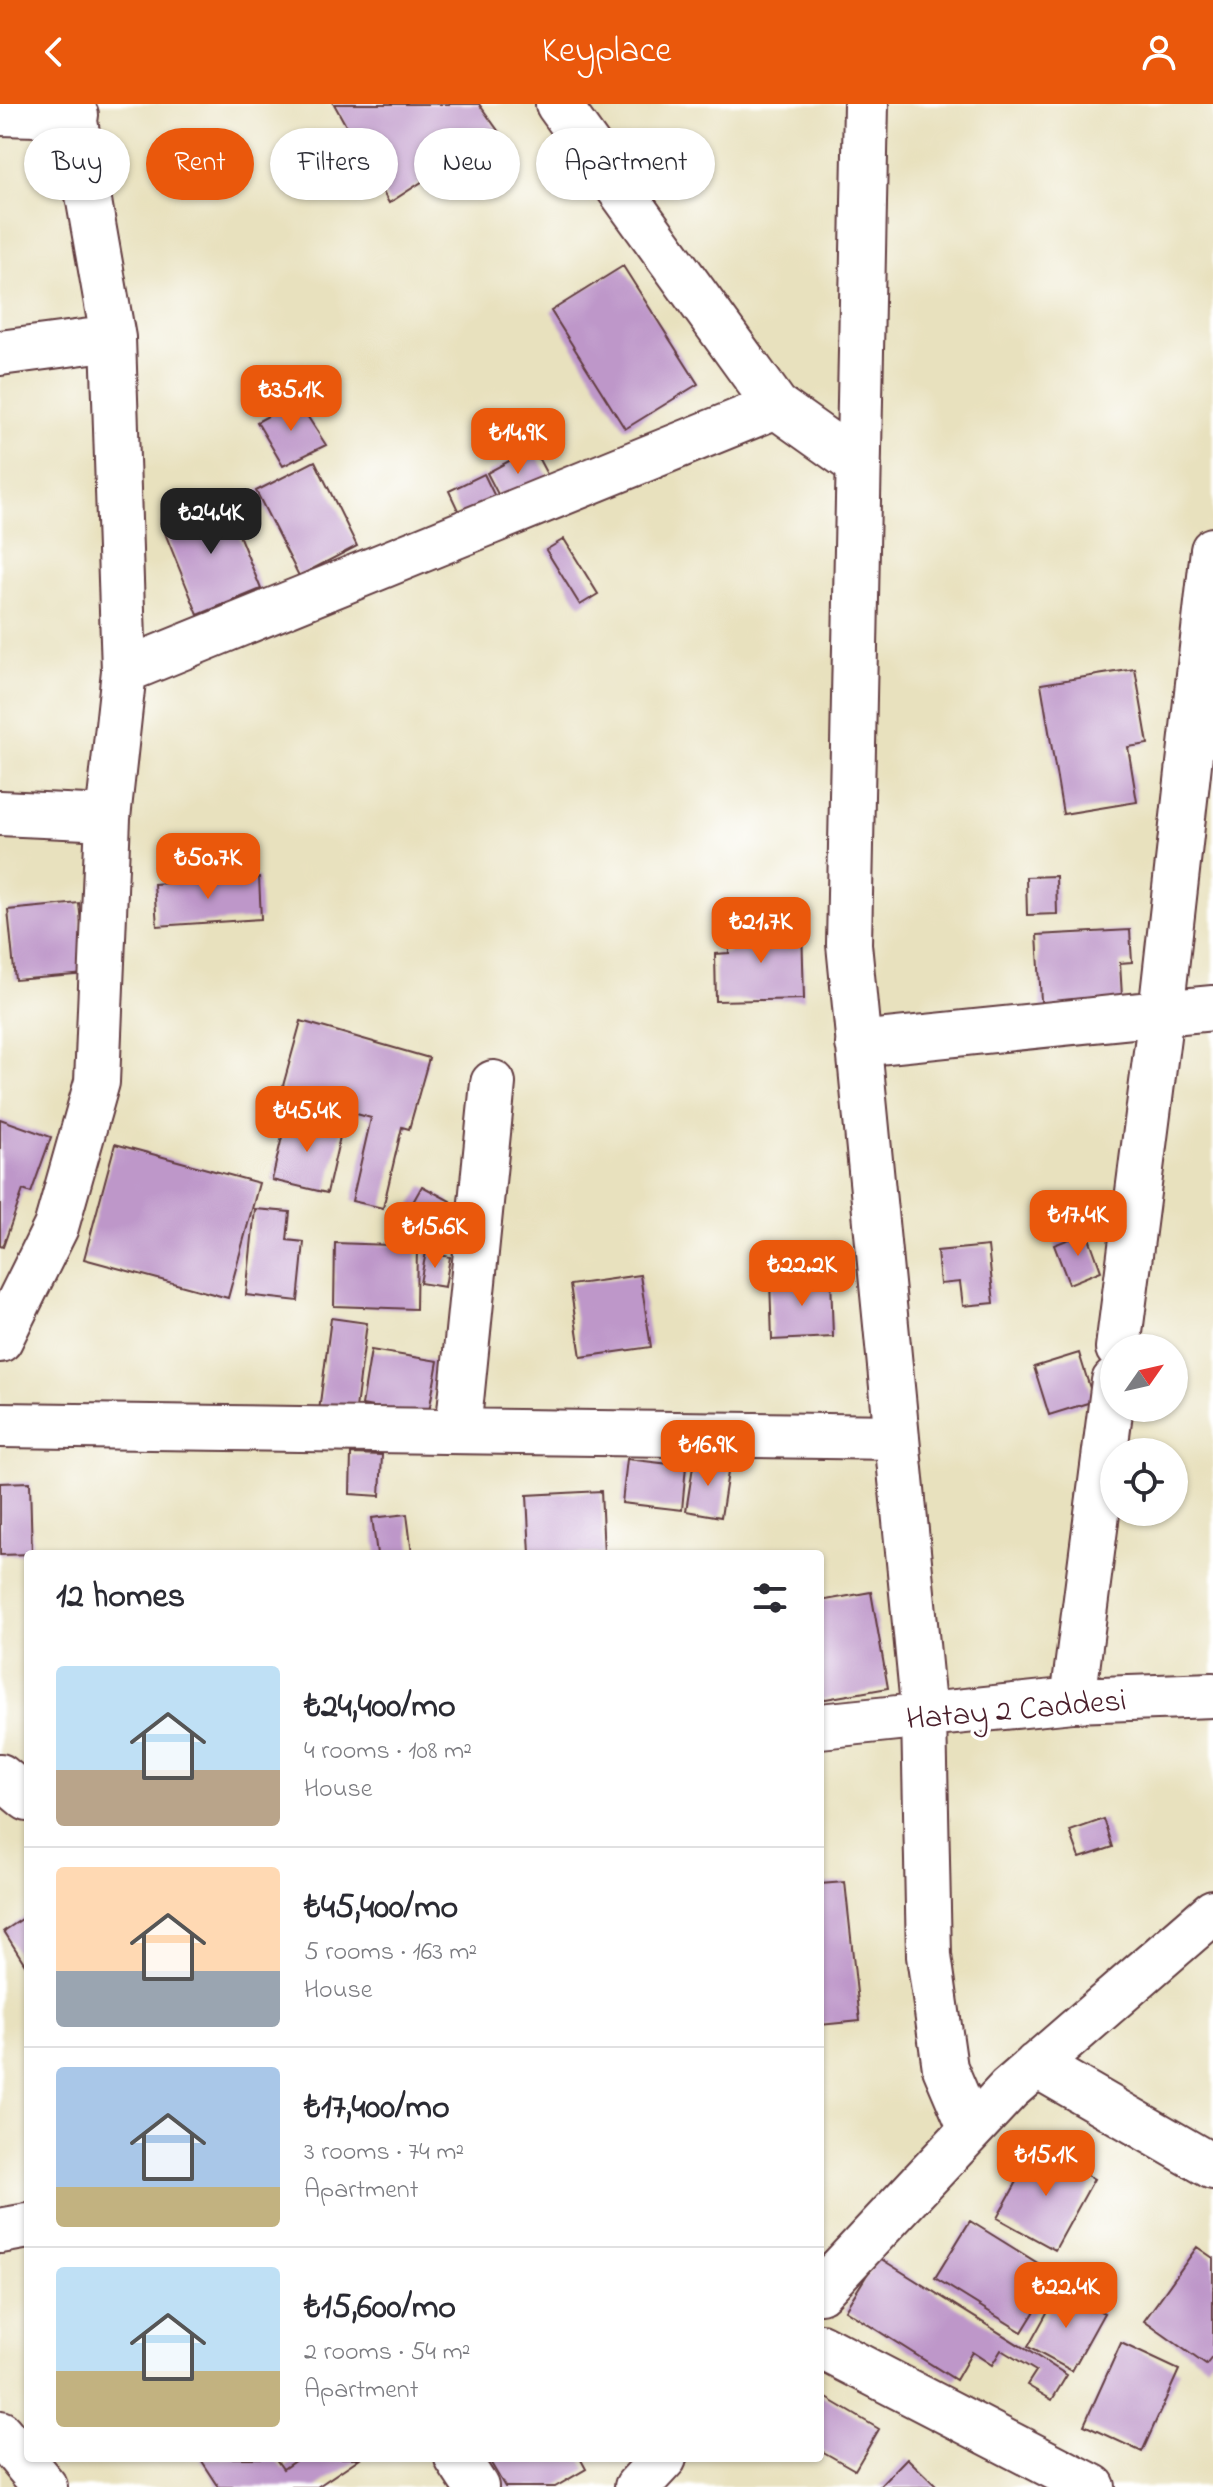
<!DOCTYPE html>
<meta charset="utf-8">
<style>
body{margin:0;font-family:"Indie Flower",sans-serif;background:#f7f7f7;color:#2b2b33;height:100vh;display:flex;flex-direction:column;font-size:30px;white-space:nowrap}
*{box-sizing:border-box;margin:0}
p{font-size:26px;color:#7c7c81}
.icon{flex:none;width:44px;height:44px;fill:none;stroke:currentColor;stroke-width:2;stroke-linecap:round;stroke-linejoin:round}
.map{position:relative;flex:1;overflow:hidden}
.sheet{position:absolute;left:24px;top:1446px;width:800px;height:912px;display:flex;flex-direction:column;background:#fff;border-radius:8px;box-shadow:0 2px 6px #0004}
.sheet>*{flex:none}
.top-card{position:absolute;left:24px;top:24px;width:800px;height:72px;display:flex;gap:16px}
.needle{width:52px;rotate:56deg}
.controls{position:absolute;left:1100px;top:1230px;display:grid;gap:16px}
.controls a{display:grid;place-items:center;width:88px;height:88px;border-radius:50%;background:#fff;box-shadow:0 2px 6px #0004;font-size:40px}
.price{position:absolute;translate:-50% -68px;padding:0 18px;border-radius:16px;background:#ea580c;color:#fff;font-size:26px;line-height:52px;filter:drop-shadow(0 2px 4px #0008)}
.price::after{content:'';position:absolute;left:50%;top:48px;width:24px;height:18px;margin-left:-12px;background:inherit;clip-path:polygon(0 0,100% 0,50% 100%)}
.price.on{background:#222;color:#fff}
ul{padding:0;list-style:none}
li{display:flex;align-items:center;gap:24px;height:200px;padding:0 32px}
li+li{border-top:2px solid #e1e1e2}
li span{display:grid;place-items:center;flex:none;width:224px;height:160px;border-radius:8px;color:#555}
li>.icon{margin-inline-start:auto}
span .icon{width:96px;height:96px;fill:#fffc;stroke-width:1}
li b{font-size:34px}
h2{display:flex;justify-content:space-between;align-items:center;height:96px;padding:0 32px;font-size:34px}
.pill{padding:0 28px;border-radius:36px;background:#fff;box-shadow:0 2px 6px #0004;font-size:28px;line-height:72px}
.pill.on{background:#ea580c;color:#fff}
header{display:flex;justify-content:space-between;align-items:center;height:104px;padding:0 32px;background:#ea580c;color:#fff;font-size:36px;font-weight:600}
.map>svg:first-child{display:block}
.building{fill:#be97c9}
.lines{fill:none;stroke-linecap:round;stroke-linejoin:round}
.minor-casing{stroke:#623c41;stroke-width:48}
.minor{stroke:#fff;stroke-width:44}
.labels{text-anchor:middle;stroke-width:7;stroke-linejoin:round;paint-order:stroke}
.street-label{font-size:32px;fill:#4a1f2b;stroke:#fff}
</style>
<header><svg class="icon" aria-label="back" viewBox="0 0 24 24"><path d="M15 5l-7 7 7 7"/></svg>Keyplace<svg class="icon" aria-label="person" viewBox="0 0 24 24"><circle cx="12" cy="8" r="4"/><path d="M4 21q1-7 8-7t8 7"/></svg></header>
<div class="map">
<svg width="1213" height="2383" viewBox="0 0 1213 2383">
<rect width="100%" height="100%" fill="#fff"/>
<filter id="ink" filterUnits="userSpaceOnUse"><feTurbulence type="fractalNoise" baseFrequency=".0125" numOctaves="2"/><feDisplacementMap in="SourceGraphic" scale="16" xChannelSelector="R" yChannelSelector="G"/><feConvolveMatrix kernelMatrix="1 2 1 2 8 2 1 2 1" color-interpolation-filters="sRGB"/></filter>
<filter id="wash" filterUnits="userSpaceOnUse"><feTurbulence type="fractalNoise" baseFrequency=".006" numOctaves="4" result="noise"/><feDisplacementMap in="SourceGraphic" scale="32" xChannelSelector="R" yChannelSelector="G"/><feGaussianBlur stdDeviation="1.8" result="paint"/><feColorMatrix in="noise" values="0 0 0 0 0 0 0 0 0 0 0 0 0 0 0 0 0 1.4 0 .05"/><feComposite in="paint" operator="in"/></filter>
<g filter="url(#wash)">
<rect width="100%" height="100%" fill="#e8e1be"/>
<g id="blocks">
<path class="building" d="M334 0H479L499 28 389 99Z
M623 162 698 280 625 325 551 207Z
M297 296 326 341 283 362 257 318Z
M533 344 550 376 503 400 487 369Z
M315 357 357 442 299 472 256 387Z
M484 370 499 401 464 419 449 387Z
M224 394 261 485 198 511 161 419Z
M564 435 598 490 580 501 546 446Z
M1135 565 1148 640 1128 643 1137 698 1063 710 1041 580Z
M1056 772 1057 810 1027 811 1026 773Z
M259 773 261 815 157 822 154 780Z
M79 799 86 870 15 876 8 806Z
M802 823 804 895 716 897 715 850 729 849V825Z
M1130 826 1132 858 1120 859 1123 909 1042 913 1037 831Z
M301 917 429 954 409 1025 402 1023 383 1104 352 1097 371 1014 281 989Z
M287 1011 342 1024 327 1089 272 1076Z
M0 1015 51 1033 31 1089 23 1086 3 1143 0 1142Z
M115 1040 259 1079 228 1194 84 1155Z
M422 1082 450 1097 435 1123 408 1107Z
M255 1105 290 1108 287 1136 304 1138 298 1197 246 1191Z
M1087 1128 1101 1167 1069 1180 1054 1141Z
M335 1139 417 1142 416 1205 334 1202Z
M988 1142 994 1199 963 1202 960 1178 940 1180 937 1147Z
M426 1148 450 1153 445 1183 420 1179Z
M640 1171 651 1243 581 1253 570 1181Z
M831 1173 833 1233 772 1236 770 1176Z
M331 1214 367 1219 355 1312 319 1307Z
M371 1246 438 1257 428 1313 362 1301Z
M1079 1249 1094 1297 1049 1311 1034 1263Z
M351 1350 382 1351 380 1392 350 1390Z
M627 1355 686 1362 682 1406 622 1399Z
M694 1356 729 1362 721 1413 686 1407Z
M30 1378 32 1450 0 1451V1379Z
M601 1387 604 1450H530L527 1391Z
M407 1410 412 1450H377L372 1414Z
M871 1488 888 1584 820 1596V1497Z
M1104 1715 1113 1743 1080 1754 1070 1727Z
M845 1778 860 1917 820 1921V1780Z
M28 1811V1865L4 1827Z
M1036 2043 1094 2075 1055 2146 997 2114Z
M970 2117 1057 2171 1022 2228 935 2174Z
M1197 2143 1213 2154V2252L1206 2261 1144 2217Z
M878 2153 1067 2271 1052 2296 1027 2281 1036 2267 1001 2246 992 2261 972 2248 956 2276 845 2206Z
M1060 2185 1104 2209 1072 2267 1028 2243Z
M1121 2239 1179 2266 1142 2348 1084 2321Z
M820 2290 879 2325 855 2366 820 2346Z
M200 2354H275L283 2365 299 2354H360L317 2383H219Z
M488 2354H580L586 2365 555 2383H505Z
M907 2354 937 2383H879Z"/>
</g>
</g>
<g filter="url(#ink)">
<use href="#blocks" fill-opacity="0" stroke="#623c41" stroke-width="2"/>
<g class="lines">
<defs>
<path id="minor" d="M558 0 776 302
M866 0 849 840 924 1612 929 1852 945 1964 971 2025
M0 9 76 11
M0 249 113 234
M1213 446 1161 909 1213 904
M124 567 776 302 859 361
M0 709 108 714
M858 940 1161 909 1118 1244
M0 1236 56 1123 97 978 108 714 124 567 113 234 72 0
M0 1321 897 1333
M458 1327 493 979
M1073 1596 1114 1277
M820 1622 1073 1596 1213 1591
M0 1672 28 1695
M1036 1961 1213 2063
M0 2127 28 2122
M820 2187 1009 1985 1213 1808
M820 2242 1093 2383
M0 2329 45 2383
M457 2354 476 2383
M637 2383 664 2354"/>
</defs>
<use href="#minor" class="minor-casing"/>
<use href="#minor" class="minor"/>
</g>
</g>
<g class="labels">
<g class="street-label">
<text transform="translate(1016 1604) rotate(-5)" y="11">Hatay 2 Caddesi</text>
</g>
</g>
</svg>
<div class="controls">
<a><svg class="needle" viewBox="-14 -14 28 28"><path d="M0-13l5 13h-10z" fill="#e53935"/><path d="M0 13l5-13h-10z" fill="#7c7c81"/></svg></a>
<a><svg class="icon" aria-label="locate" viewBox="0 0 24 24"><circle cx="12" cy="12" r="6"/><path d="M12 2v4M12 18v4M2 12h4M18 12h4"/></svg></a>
</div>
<b class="price" style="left:291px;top:329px">₺35.1K</b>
<b class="price" style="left:518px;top:372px">₺14.9K</b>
<b class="price on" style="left:211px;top:452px">₺24.4K</b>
<b class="price" style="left:208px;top:797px">₺50.7K</b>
<b class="price" style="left:761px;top:861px">₺21.7K</b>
<b class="price" style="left:307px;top:1050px">₺45.4K</b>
<b class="price" style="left:1078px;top:1154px">₺17.4K</b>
<b class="price" style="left:435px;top:1166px">₺15.6K</b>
<b class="price" style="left:802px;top:1204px">₺22.2K</b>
<b class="price" style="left:708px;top:1384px">₺16.9K</b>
<b class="price" style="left:1046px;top:2094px">₺15.1K</b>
<b class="price" style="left:1066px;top:2226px">₺22.4K</b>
<div class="top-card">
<a class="pill">Buy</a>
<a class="pill on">Rent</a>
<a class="pill">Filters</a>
<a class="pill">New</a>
<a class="pill">Apartment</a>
</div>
<section class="sheet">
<h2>12 homes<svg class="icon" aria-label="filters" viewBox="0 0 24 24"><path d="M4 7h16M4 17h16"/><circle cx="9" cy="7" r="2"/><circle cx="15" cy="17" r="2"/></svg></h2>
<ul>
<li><span style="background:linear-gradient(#bfe0f5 65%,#b9a48a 0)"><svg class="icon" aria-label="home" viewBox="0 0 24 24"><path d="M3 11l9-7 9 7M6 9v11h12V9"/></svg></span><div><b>₺24,400/mo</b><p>4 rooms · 108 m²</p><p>House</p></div></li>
<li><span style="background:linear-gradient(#ffd9b3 65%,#9aa5b1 0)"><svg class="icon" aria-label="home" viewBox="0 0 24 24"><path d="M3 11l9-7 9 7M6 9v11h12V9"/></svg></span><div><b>₺45,400/mo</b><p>5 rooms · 163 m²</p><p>House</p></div></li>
<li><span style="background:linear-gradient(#a9c7e8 75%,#c2b280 0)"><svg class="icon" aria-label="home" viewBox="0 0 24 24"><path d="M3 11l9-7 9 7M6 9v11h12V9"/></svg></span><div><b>₺17,400/mo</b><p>3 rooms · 74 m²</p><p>Apartment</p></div></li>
<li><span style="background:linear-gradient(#bfe0f5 65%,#c2b280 0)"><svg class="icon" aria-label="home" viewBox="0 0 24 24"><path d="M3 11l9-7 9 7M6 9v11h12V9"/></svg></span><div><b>₺15,600/mo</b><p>2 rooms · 54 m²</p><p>Apartment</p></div></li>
</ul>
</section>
</div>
